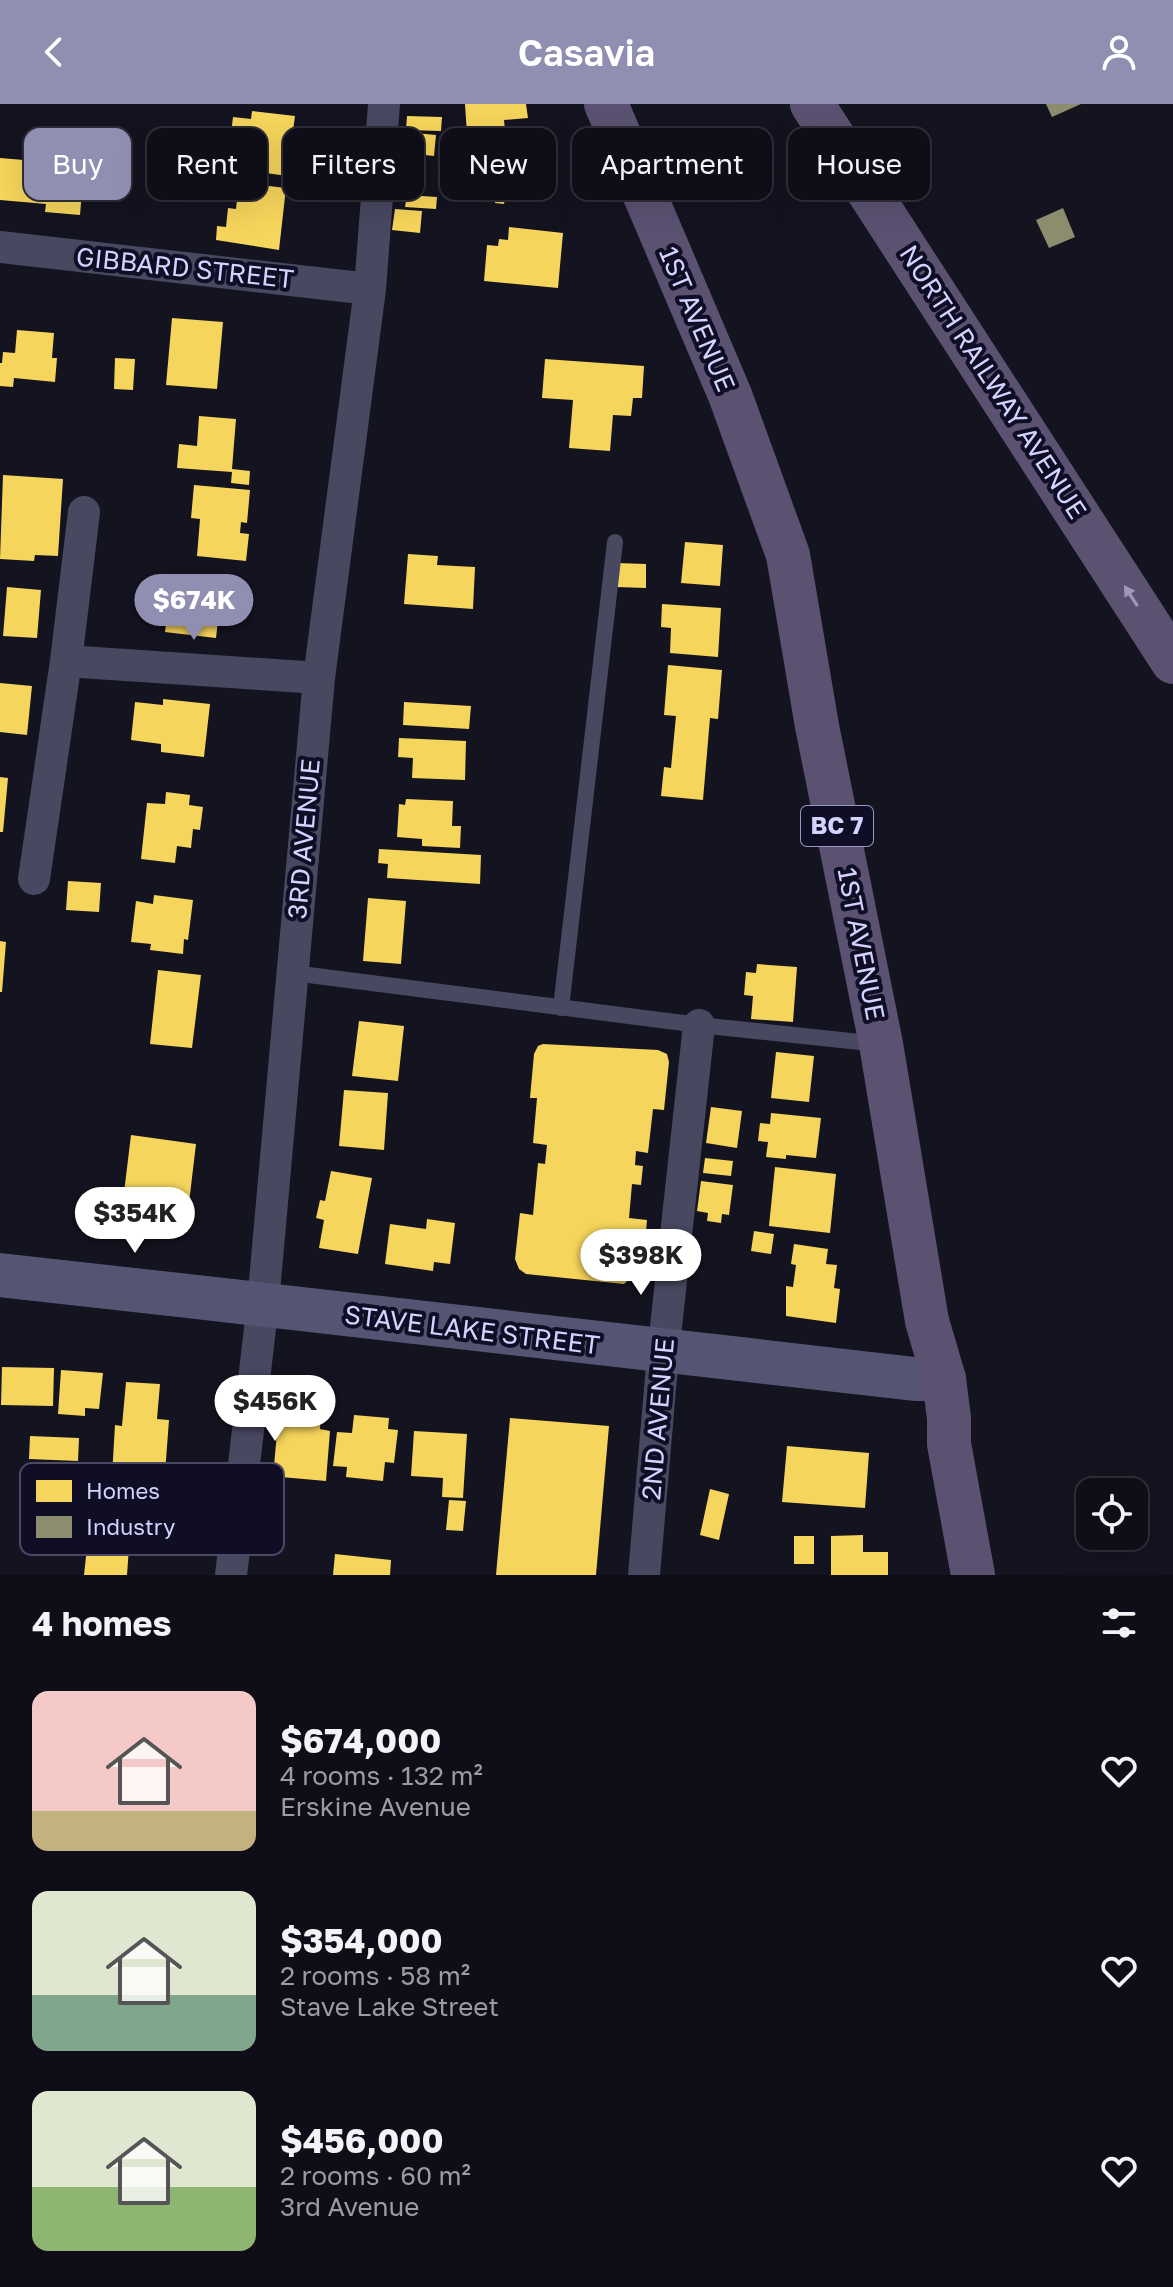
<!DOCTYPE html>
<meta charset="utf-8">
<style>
body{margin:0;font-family:"Golos Text",sans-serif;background:#181721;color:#f1f3f6;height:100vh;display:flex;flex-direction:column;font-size:30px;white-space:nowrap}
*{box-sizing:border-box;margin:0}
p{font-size:26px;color:#9b9ca2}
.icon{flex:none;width:44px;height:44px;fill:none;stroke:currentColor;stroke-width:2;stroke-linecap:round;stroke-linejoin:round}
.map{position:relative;height:1471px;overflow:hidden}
.sheet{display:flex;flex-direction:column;background:#0f0e18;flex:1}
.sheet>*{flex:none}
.top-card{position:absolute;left:24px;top:24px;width:1126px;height:72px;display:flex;gap:16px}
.fabs{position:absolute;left:1076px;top:1374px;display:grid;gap:16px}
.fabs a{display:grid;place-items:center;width:72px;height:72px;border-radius:16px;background:#0f0e18;box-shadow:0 8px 32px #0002,0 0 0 2px #2f2e37;font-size:40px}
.price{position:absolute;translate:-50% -68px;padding:0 18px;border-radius:28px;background:#fff;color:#222;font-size:26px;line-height:52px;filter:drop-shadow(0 2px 4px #0008)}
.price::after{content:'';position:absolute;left:50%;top:48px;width:24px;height:18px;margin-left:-12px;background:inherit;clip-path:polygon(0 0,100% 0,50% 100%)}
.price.on{background:#918fb1;color:#fff}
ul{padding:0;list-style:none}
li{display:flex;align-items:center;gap:24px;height:200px;padding:0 32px}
li span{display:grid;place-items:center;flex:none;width:224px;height:160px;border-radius:16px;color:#555}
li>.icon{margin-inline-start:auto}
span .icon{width:96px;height:96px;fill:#fffc;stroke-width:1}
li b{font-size:34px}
h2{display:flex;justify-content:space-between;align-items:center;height:96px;padding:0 32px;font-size:34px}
.tag{padding:0 28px;border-radius:16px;background:#0f0e18;box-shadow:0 8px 32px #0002,0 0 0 2px #2f2e37;font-size:28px;line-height:72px}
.tag.on{background:#918fb1;color:#fff}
header{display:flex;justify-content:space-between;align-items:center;height:104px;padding:0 32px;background:#918fb1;color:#fff;font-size:36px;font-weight:600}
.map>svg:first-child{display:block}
.homes{fill:#f6d55c}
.industry{fill:#8c8c6e}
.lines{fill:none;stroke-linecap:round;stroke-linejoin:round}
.service{stroke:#484861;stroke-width:16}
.minor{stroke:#484861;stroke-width:32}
.secondary{stroke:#555573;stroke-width:44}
.primary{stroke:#5b5272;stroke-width:44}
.oneway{fill:#9e98c0}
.labels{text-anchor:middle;stroke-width:8;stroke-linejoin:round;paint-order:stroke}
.shield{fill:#100e25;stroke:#9997be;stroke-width:2}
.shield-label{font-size:24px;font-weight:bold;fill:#d4d2ff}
.street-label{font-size:26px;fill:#d4d2ff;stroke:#100e25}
.key{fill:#100e25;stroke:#4b4966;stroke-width:2}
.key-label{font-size:22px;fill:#d4d2ff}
</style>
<header><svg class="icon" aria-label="back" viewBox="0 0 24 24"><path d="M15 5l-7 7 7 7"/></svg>Casavia<svg class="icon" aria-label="person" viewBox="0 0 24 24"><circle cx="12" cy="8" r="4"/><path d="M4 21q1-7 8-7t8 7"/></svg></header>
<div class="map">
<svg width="1173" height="1471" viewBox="0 0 1173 1471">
<rect width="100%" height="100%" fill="#141320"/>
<path class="homes" d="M465 0H526L528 14 504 16 505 26 467 30Z
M252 7 295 12 287 72 245 66 247 48 229 46 233 13 251 15Z
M407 12 442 13 441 27 406 26Z
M405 28 436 31 434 52 425 51V55H402Z
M498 45 536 47 534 67 543 68 541 96 505 94 504 100 495 99Z
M49 49 85 52 80 111 45 108 46 100 0 96V54L48 58Z
M244 79 286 84 279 146 216 136 217 122 226 123 228 104 236 105 238 87 243 88Z
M407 91 437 93 436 105 405 103Z
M395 105 422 107 420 129 392 126Z
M509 123 563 129 558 184 484 177 487 141 498 142 499 135 508 136Z
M172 214 223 218 217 285 166 281Z
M17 226 54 229 52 254H57L55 278 14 274 13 283 0 282V259H2L3 248 15 249Z
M115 254 135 255 133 286 114 285Z
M545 255 644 262 642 294H633L631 312 613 311 610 347 569 344 573 296 542 294Z
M199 312 236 315 232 365 250 367 249 381 231 379 232 368 177 364 179 340 197 342Z
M3 371 63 375 58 452 35 451 34 457 0 455Z
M194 381 250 386 247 419 241 418 240 429 249 430 246 457 197 452 200 415 191 414Z
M685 438 723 441 720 482 681 479Z
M408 450 438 452 437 461 475 463 473 505 404 500Z
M617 459 646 460V484L616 483Z
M172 475 222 481 216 534 165 528Z
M7 483 41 486 37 534 3 532Z
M662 500 721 504 718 553 670 549 671 524 661 523Z
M668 561 722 566 718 615 710 614 703 696 661 692 664 663 671 664 676 612 664 611Z
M0 579 32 582 27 631 0 628Z
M163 595 210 600 204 653 161 648V640L131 636 135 598 163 601Z
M404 598 471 602 469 625 403 621Z
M399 634 466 637 465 676 412 674 413 654 398 653Z
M0 673 8 674 3 728H0Z
M166 688 190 691 189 701 203 703 200 726 193 725 191 744 177 742 175 759 141 755 147 699 165 700Z
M406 695 453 697 452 722H461L460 744 422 742V735L397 733 399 700 405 701Z
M379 745 481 751 480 780 387 774 388 760 378 759Z
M68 777 101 779 99 808 66 806Z
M154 791 193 796 188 836 184 835 183 850 150 846 151 840 131 838 136 797 153 800Z
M368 794 406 797 401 860 363 857Z
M0 837 6 838 2 888H0Z
M757 860 797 863 793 918 751 915 753 892 744 891 746 868 756 869Z
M158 866 201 871 192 944 150 940Z
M359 917 404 922 398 977 352 972Z
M543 940 658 946 667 950 669 958 664 1006 653 1005 648 1049 636 1047 635 1061 643 1062 641 1081 632 1080 629 1114 647 1116 643 1162 624 1180 526 1170 519 1165 515 1155 520 1109 533 1111 538 1059 545 1060 547 1041 533 1039 537 994H530L534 950 538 942Z
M776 948 814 952 809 998 771 994Z
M344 986 388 989 384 1046 339 1042Z
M711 1003 742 1007 737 1044 706 1039Z
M771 1009 821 1014 816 1054 786 1051V1055L766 1053 768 1038 758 1037 760 1019 770 1020Z
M131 1031 196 1040 189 1099 179 1097 177 1110 157 1107 155 1115 141 1113 142 1108 122 1105Z
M705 1054 733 1057 731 1072 703 1069Z
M775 1063 836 1070 830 1129 769 1122Z
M331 1067 372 1074 358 1150 319 1144 324 1116 316 1114 320 1096 325 1097Z
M701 1077 733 1081 729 1111 722 1110 721 1119 707 1117 708 1109 697 1107Z
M427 1115 455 1119 450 1160 434 1158 433 1167 385 1160 390 1120 426 1125Z
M754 1127 774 1130 771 1150 751 1147Z
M794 1140 828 1145 826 1160 837 1161 834 1184 840 1185 836 1219 786 1212V1182L793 1183 796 1161 791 1160Z
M2 1263 54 1264 53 1302 1 1301Z
M61 1266 103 1269 99 1305 85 1304V1312L58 1310Z
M126 1278 160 1280 157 1315 169 1316 164 1382 150 1381V1385L123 1383V1379H118V1372H112L115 1321 122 1322Z
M299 1308 321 1310 320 1325 330 1327 326 1377 281 1373 282 1363 274 1362 278 1317 298 1319Z
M354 1311 389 1314 388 1325 398 1326 394 1359 385 1358 383 1377 346 1373 347 1363 333 1362 337 1328 352 1329Z
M510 1314 609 1322 596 1471H496Z
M414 1327 467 1330 463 1394 442 1393 443 1374 411 1372Z
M30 1332 79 1334 78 1357 29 1355Z
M787 1342 869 1349 865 1404 782 1398Z
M710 1385 729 1390 719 1436 700 1431Z
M449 1396 466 1397 463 1427 446 1426Z
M89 1425 130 1429 127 1471H84Z
M863 1431V1448H888V1471H831V1432Z
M794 1432H814V1460H794Z
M335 1450 391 1456 390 1471H333Z"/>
<path class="industry" d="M1046 0H1081L1052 13Z
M1063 104 1075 133 1049 144 1036 116Z"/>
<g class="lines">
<path class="service" d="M293 869 699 921 879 940
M561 904 615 438"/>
<path class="minor" d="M0 143 370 185
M66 557 319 574
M34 775 66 557 84 408
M231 1471 263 1199 319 574 370 185 384 0
M644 1471 663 1250 699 921"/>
<path class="secondary" d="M0 1171C305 1204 609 1243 915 1275H944"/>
<path class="primary" d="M606 0 730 291 788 451 817 622 881 940 927 1217 944 1275 949 1314V1340L973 1471
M812 0 1173 558"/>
</g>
<defs><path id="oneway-solid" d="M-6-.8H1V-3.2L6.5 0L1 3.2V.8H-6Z" transform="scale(2)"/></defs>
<use class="oneway" href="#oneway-solid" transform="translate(1131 492) rotate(-123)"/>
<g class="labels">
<rect class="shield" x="801" y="702" width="72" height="40" rx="6"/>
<g class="shield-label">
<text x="837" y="730">BC 7</text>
</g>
<g class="street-label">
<text transform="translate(185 164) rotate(6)" y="9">GIBBARD STREET</text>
<text transform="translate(697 215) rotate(67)" y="9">1ST AVENUE</text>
<text transform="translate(993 278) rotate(57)" y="9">NORTH RAILWAY AVENUE</text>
<text transform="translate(304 735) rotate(-85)" y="9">3RD AVENUE</text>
<text transform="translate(861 840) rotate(79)" y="9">1ST AVENUE</text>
<text transform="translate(472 1226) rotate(7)" y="9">STAVE LAKE STREET</text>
<text transform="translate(658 1315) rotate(-85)" y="9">2ND AVENUE</text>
</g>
</g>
<rect x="20" y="1359" width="264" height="92" rx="12" class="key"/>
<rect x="36" y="1376" width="36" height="22" fill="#f6d55c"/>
<rect x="36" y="1412" width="36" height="22" fill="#8c8c6e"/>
<g class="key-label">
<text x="86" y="1395">Homes</text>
<text x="86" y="1431">Industry</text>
</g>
</svg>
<div class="fabs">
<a><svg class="icon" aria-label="locate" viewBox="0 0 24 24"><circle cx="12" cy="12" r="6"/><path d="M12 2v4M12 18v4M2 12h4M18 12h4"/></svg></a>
</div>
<b class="price on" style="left:194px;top:538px">$674K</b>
<b class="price" style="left:135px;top:1151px">$354K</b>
<b class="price" style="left:641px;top:1193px">$398K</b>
<b class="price" style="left:275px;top:1339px">$456K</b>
<div class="top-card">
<a class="tag on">Buy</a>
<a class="tag">Rent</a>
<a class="tag">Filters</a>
<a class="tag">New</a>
<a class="tag">Apartment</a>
<a class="tag">House</a>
</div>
</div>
<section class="sheet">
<h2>4 homes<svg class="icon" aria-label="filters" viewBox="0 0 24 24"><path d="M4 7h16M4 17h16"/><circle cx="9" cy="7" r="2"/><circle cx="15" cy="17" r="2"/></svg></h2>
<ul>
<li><span style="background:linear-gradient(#f6c9c9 75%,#c2b280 0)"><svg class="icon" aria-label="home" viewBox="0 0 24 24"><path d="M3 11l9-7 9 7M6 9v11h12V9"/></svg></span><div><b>$674,000</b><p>4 rooms · 132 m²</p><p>Erskine Avenue</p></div><svg class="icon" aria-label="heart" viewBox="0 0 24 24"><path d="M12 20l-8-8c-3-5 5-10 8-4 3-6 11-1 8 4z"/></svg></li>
<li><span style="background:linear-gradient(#dfe7d0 65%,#7fa58c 0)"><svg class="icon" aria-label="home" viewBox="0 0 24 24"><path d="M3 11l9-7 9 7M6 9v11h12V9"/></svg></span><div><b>$354,000</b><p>2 rooms · 58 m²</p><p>Stave Lake Street</p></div><svg class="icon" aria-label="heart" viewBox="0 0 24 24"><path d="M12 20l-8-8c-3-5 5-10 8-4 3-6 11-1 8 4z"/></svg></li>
<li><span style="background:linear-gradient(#dfe7d0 60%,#8fb573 0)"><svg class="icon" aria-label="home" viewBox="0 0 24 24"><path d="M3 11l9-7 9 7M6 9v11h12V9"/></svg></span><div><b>$456,000</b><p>2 rooms · 60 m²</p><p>3rd Avenue</p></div><svg class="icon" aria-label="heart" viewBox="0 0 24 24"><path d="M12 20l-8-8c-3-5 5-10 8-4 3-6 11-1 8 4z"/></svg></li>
</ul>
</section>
